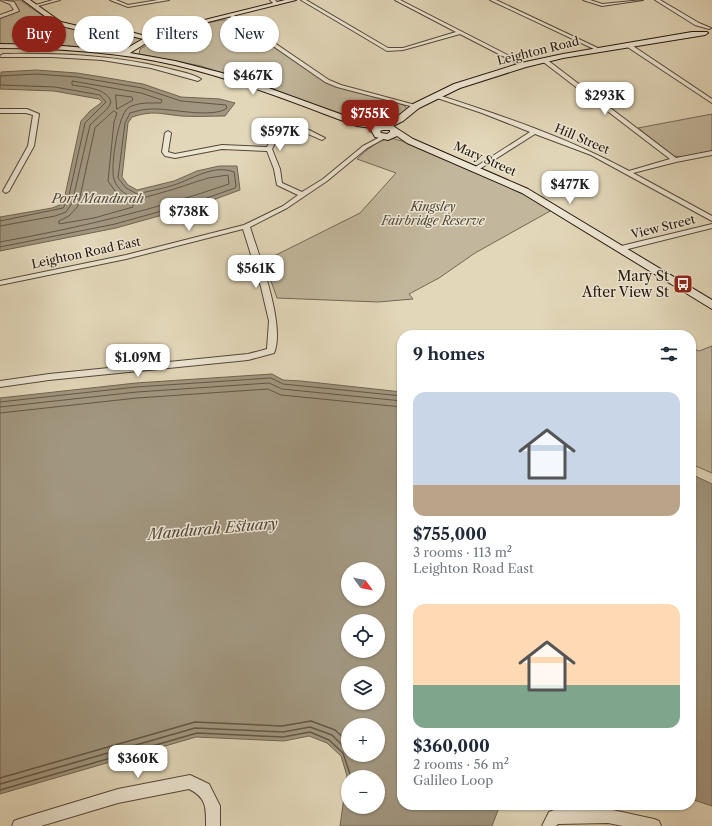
<!DOCTYPE html>
<meta charset="utf-8">
<style>
body{margin:0;font-family:"Libre Caslon Text",serif;background:#f2f2f3;color:#1f2937;height:100vh;display:flex;flex-direction:column;font-size:15px;white-space:nowrap}
*{box-sizing:border-box;margin:0}
p{font-size:13px;color:#747a83}
.icon{flex:none;width:22px;height:22px;fill:none;stroke:currentColor;stroke-width:2;stroke-linecap:round;stroke-linejoin:round}
.map{position:relative;flex:1;overflow:hidden}
.details{position:absolute;left:397px;top:330px;width:299px;height:480px;display:flex;flex-direction:column;background:#fff;border-radius:16px;box-shadow:0 1px 3px #0004}
.details>*{flex:none}
.guide{position:absolute;left:12px;top:16px;width:325px;height:36px;display:flex;gap:8px}
.needle{width:26px;rotate:123deg}
.tools{position:absolute;left:341px;top:562px;display:grid;gap:8px}
.tools a{display:grid;place-items:center;width:44px;height:44px;border-radius:50%;background:#fff;box-shadow:0 1px 3px #0004;font-size:20px}
.price{position:absolute;translate:-50% -34px;padding:0 9px;border-radius:8px;background:#fff;color:#222;font-size:13px;line-height:26px;filter:drop-shadow(0 1px 2px #0008)}
.price::after{content:'';position:absolute;left:50%;top:24px;width:12px;height:9px;margin-left:-6px;background:inherit;clip-path:polygon(0 0,100% 0,50% 100%)}
.price.on{background:#8f2418;color:#fff}
ul{padding:0;list-style:none}
li{display:grid;align-content:center;gap:8px;height:212px;padding:0 16px}
li span{display:grid;place-items:center;height:124px;border-radius:12px;color:#555}
li>.icon{margin-inline-start:auto}
span .icon{width:72px;height:72px;fill:#fffc;stroke-width:1}
li b{font-size:17px}
h2{display:flex;justify-content:space-between;align-items:center;height:48px;padding:0 16px;font-size:17px}
.tag{padding:0 14px;border-radius:18px;background:#fff;box-shadow:0 1px 3px #0004;font-size:14px;line-height:36px}
.tag.on{background:#8f2418;color:#fff}
.map>svg:first-child{display:block}
.green{fill:#c2b79c;stroke:#736856}
.water{fill:#a1967f;stroke:#6f6452;fill-rule:evenodd}
.lines{fill:none;stroke-linecap:round;stroke-linejoin:round}
.shore-far1{stroke:#625747;stroke-width:1}
.shore{stroke:#625747;stroke-width:1.5}
.street-casing{stroke:#54483a;stroke-width:2}
.secondary-casing{stroke:#24180f;stroke-width:2}
.street{fill:#ece5d2;fill-rule:evenodd}
.secondary{fill:#ece5d2;fill-rule:evenodd}
.labels{text-anchor:middle;stroke-width:3;stroke-linejoin:round;paint-order:stroke}
.far-street-label{font-size:12px;fill:#24180f;stroke:#ece5d2}
.far-park-label{font-size:12px;font-style:italic;fill:#534839;stroke:#ece5d2}
.far-water-label{font-size:13px;font-style:italic;fill:#564a3c;stroke:#ece5d2}
.poi-label{font-size:14px;fill:#24180f;stroke:#ece5d2;text-anchor:end}
.water-label{font-size:15px;font-style:italic;fill:#564a3c;stroke:#ece5d2}
</style>
<div class="map">
<svg width="712" height="826" viewBox="0 0 712 826">
<rect width="100%" height="100%" fill="#e2d7b9"/>
<filter id="stains"><feTurbulence type="fractalNoise" baseFrequency=".005" numOctaves="4"/><feColorMatrix values="0 0 0 0 .2 0 0 0 0 .09 0 0 0 0 .02 0 0 0 .5 -.17"/></filter>
<radialGradient id="worn" r=".72"><stop offset=".6" stop-color="#630" stop-opacity="0"/><stop offset="1" stop-color="#630" stop-opacity=".3"/></radialGradient>
<path class="green" d="M4 0H20L56 25 88 32 137 36 142 37 141 40 128 49 123 50 69 46 0 44V18L19 10 15 3Z
M220 20H236L327 83 400 104 405 106 407 110C395 119 387 127 372 124L201 66 139 54 140 49C164 33 192 27 220 20Z
M712 114V151L682 157 674 156 638 128Z
M391 138 402 141 509 186 552 210 475 253 439 278 409 294 413 299 378 302 277 298 264 261 360 213 396 173 357 159C367 150 377 140 391 138Z
M712 346V473L691 464V348L699 351Z"/>
<path class="water" d="M36 70 77 73 102 77 143 84 181 97 220 99 235 103 225 116C211 116 195 117 181 116 161 114 153 110 132 117L128 123 122 177 128 185 137 190 174 181 197 171 219 166H237L240 190 202 204 116 228 0 251V217L52 208 60 205 64 200 81 121 90 111 102 102 99 99 54 91 0 89 1 72Z
M272 374 283 380 301 381 402 392V805H500L492 826H340L347 776 341 756 327 743 309 736 284 741 196 737 0 794V398L136 383ZM348 569H378V599H348ZM348 621H378V651H348ZM348 673H378V703H348ZM348 725H378V755H348ZM348 777H378V807H348Z
M691 474 712 484V806L691 799Z"/>
<g class="lines">
<path class="shore-far1" d="M0 76 36 74 77 77 142 88 181 101 226 105 227 108C213 119 170 108 151 109 144 109 137 111 130 113L125 123 118 178 126 188 137 194C149 191 162 189 174 185 193 179 213 164 234 172L236 186 235 188 201 200 115 224 0 247
M0 85 55 87 100 95 106 102 85 123 68 200 63 208 0 221
M116 95 132 97 133 100 117 109Z
M114 111 117 113 114 122 108 181 118 195 133 204V207L94 218 59 224V221L69 216 78 206 95 128Z
M0 226 55 216 66 212 72 203 90 125 108 108 111 102C107 88 84 87 72 85V81L141 93 162 100 161 103C151 103 137 102 128 108 118 115 110 168 114 179 117 190 128 197 139 199L171 190 208 178 228 175 229 184C154 210 78 228 0 242
M0 402 136 387 271 378 283 384 402 396
M0 407 137 392 269 383 282 389 402 401
M0 413 137 398 268 389 281 395 402 407"/>
<path class="shore" d="M0 778 195 722 282 726 311 721 335 730 348 742
M0 784 195 728 283 732 310 727 332 735 348 751
M0 790 197 733 283 737 310 732 329 740 343 753 351 777"/>
<defs>
<path id="street" d="M0 0 14 2 19 11 0 18V15L14 10 10 4Z
M53 0H60L34 7 32 6Z
M110 0H116L128 5 158 0H169L128 7Z
M270 0H275L279 4 275 5Z
M301 0H306L388 48H403L456 32 395 0H400L527 65 522 66 460 34 403 50 387 51Z
M490 0H496L600 49 596 50Z
M583 0H590L602 4 643 0 602 6Z
M655 0H660L699 23 711 28 709 29 695 25Z
M232 14 329 80 341 85 419 106 414 107 337 87 325 82 230 16Z
M626 44H630L712 99V103L626 46Z
M3 54C58 53 112 55 166 68 176 71 192 73 201 79L198 81 151 68 102 60 52 57H1L0 56Z
M542 59H546L676 158 712 151V155L676 162 633 173 712 216V221L591 155 535 134 478 170H474V168L530 132 482 113 434 97V95H438C503 116 568 138 629 171L670 159 542 61Z
M0 109H27L39 114 34 146 9 191 6 193 3 191 28 146 33 115 26 113H0Z
M292 126 307 129 325 138 322 140C310 136 291 122 280 135 276 139 275 144 272 149L280 169 282 183 302 192 323 179 363 146 382 136 387 137 367 148 327 181 287 208 250 227C259 256 286 326 274 353L248 360 49 380 0 387V381L49 374 248 354 267 349 269 321 261 287 243 229 126 259 0 285V281L126 255 244 225 283 206 298 195 277 185 274 169 267 151 222 149 175 158 165 156 162 152 165 133 168 131 171 133 168 152 175 154 222 145 267 147C273 135 278 127 292 126Z
M712 224V228L620 251 616 249 617 247Z
M190 775 209 784 220 806V826H206C206 808 207 798 189 789L118 803 41 826H12L14 821 19 819 118 789Z
M608 809 654 819 659 821 661 826H623L608 823 558 824 556 826H542L549 812 554 810Z"/>
<path id="secondary" d="M23 0H30L61 22 95 30 127 31 149 37 172 28 285 0H296L176 30 151 40 130 53 175 61 222 73 263 86 362 122 381 125 397 117 413 104 454 84 521 63 563 54 692 32H707L708 33 705 35 563 58 526 67 460 88 419 108 403 121 393 126 413 139 528 189 712 300V309L522 193 407 143 397 136 388 140 375 137 371 130 372 128 357 126C297 104 238 80 175 65 118 52 59 48 0 48V44L50 45 122 51 143 39 127 35 95 34 57 25ZM383 130H390V132L387 134 381 133 380 131Z"/>
</defs>
<use href="#street" class="street-casing"/>
<use href="#secondary" class="secondary-casing"/>
<use href="#street" class="street"/>
<use href="#secondary" class="secondary"/>
</g>
<defs>
<symbol id="bus-square" viewBox="-11 -11 22 22"><rect x="-9" y="-9" width="18" height="18" rx="4" fill="#8f2418" stroke="#ece5d2"/><path d="M-5-6H5V4H4V6H2V4H-2V6H-4V4H-5ZM-3.5-4V0h7V-4ZM-3.5 1.2v1.5H-2V1.2ZM2 1.2v1.5H3.5V1.2Z" fill="#fff"/></symbol>
</defs>
<g fill-rule="evenodd">
<use href="#bus-square" x="672" y="273" width="22" height="22"/>
</g>
<g class="labels">
<g class="far-street-label">
<text transform="translate(538 51) rotate(-14)" y="4">Leighton Road</text>
<text transform="translate(582 139) rotate(23)" y="4">Hill Street</text>
<text transform="translate(485 159) rotate(24)" y="4">Mary Street</text>
<text transform="translate(663 227) rotate(-14)" y="4">View Street</text>
<text transform="translate(86 253) rotate(-12)" y="4">Leighton Road East</text>
</g>
<g class="far-park-label">
<text x="433" y="211">Kingsley<tspan x="433" dy="14">Fairbridge Reserve</tspan></text>
</g>
<g class="far-water-label">
<text x="98" y="203">Port Mandurah</text>
</g>
<g class="poi-label">
<text x="669" y="281">Mary St<tspan x="669" dy="16">After View St</tspan></text>
</g>
<g class="water-label">
<text transform="translate(213 529) rotate(-5)" y="5">Mandurah Estuary</text>
</g>
</g>
<rect width="100%" height="100%" filter="url(#stains)"/>
<rect width="100%" height="100%" fill="url(#worn)"/>
</svg>
<div class="tools">
<a><svg class="needle" viewBox="-14 -14 28 28"><path d="M0-13l5 13h-10z" fill="#e53935"/><path d="M0 13l5-13h-10z" fill="#747a83"/></svg></a>
<a><svg class="icon" aria-label="locate" viewBox="0 0 24 24"><circle cx="12" cy="12" r="6"/><path d="M12 2v4M12 18v4M2 12h4M18 12h4"/></svg></a>
<a><svg class="icon" aria-label="layers" viewBox="0 0 24 24"><path d="M12 4l9 5-9 5-9-5zM3 14l9 5 9-5"/></svg></a>
<a>+</a>
<a>−</a>
</div>
<b class="price" style="left:253px;top:96px">$467K</b>
<b class="price" style="left:605px;top:116px">$293K</b>
<b class="price on" style="left:370px;top:134px">$755K</b>
<b class="price" style="left:280px;top:152px">$597K</b>
<b class="price" style="left:570px;top:205px">$477K</b>
<b class="price" style="left:189px;top:232px">$738K</b>
<b class="price" style="left:256px;top:289px">$561K</b>
<b class="price" style="left:138px;top:378px">$1.09M</b>
<b class="price" style="left:138px;top:779px">$360K</b>
<div class="guide">
<a class="tag on">Buy</a>
<a class="tag">Rent</a>
<a class="tag">Filters</a>
<a class="tag">New</a>
</div>
<section class="details">
<h2>9 homes<svg class="icon" aria-label="filters" viewBox="0 0 24 24"><path d="M4 7h16M4 17h16"/><circle cx="9" cy="7" r="2"/><circle cx="15" cy="17" r="2"/></svg></h2>
<ul>
<li><span style="background:linear-gradient(#c9d6e8 75%,#b9a48a 0)"><svg class="icon" aria-label="home" viewBox="0 0 24 24"><path d="M3 11l9-7 9 7M6 9v11h12V9"/></svg></span><div><b>$755,000</b><p>3 rooms · 113 m²</p><p>Leighton Road East</p></div></li>
<li><span style="background:linear-gradient(#ffd9b3 65%,#7fa58c 0)"><svg class="icon" aria-label="home" viewBox="0 0 24 24"><path d="M3 11l9-7 9 7M6 9v11h12V9"/></svg></span><div><b>$360,000</b><p>2 rooms · 56 m²</p><p>Galileo Loop</p></div></li>
</ul>
</section>
</div>
